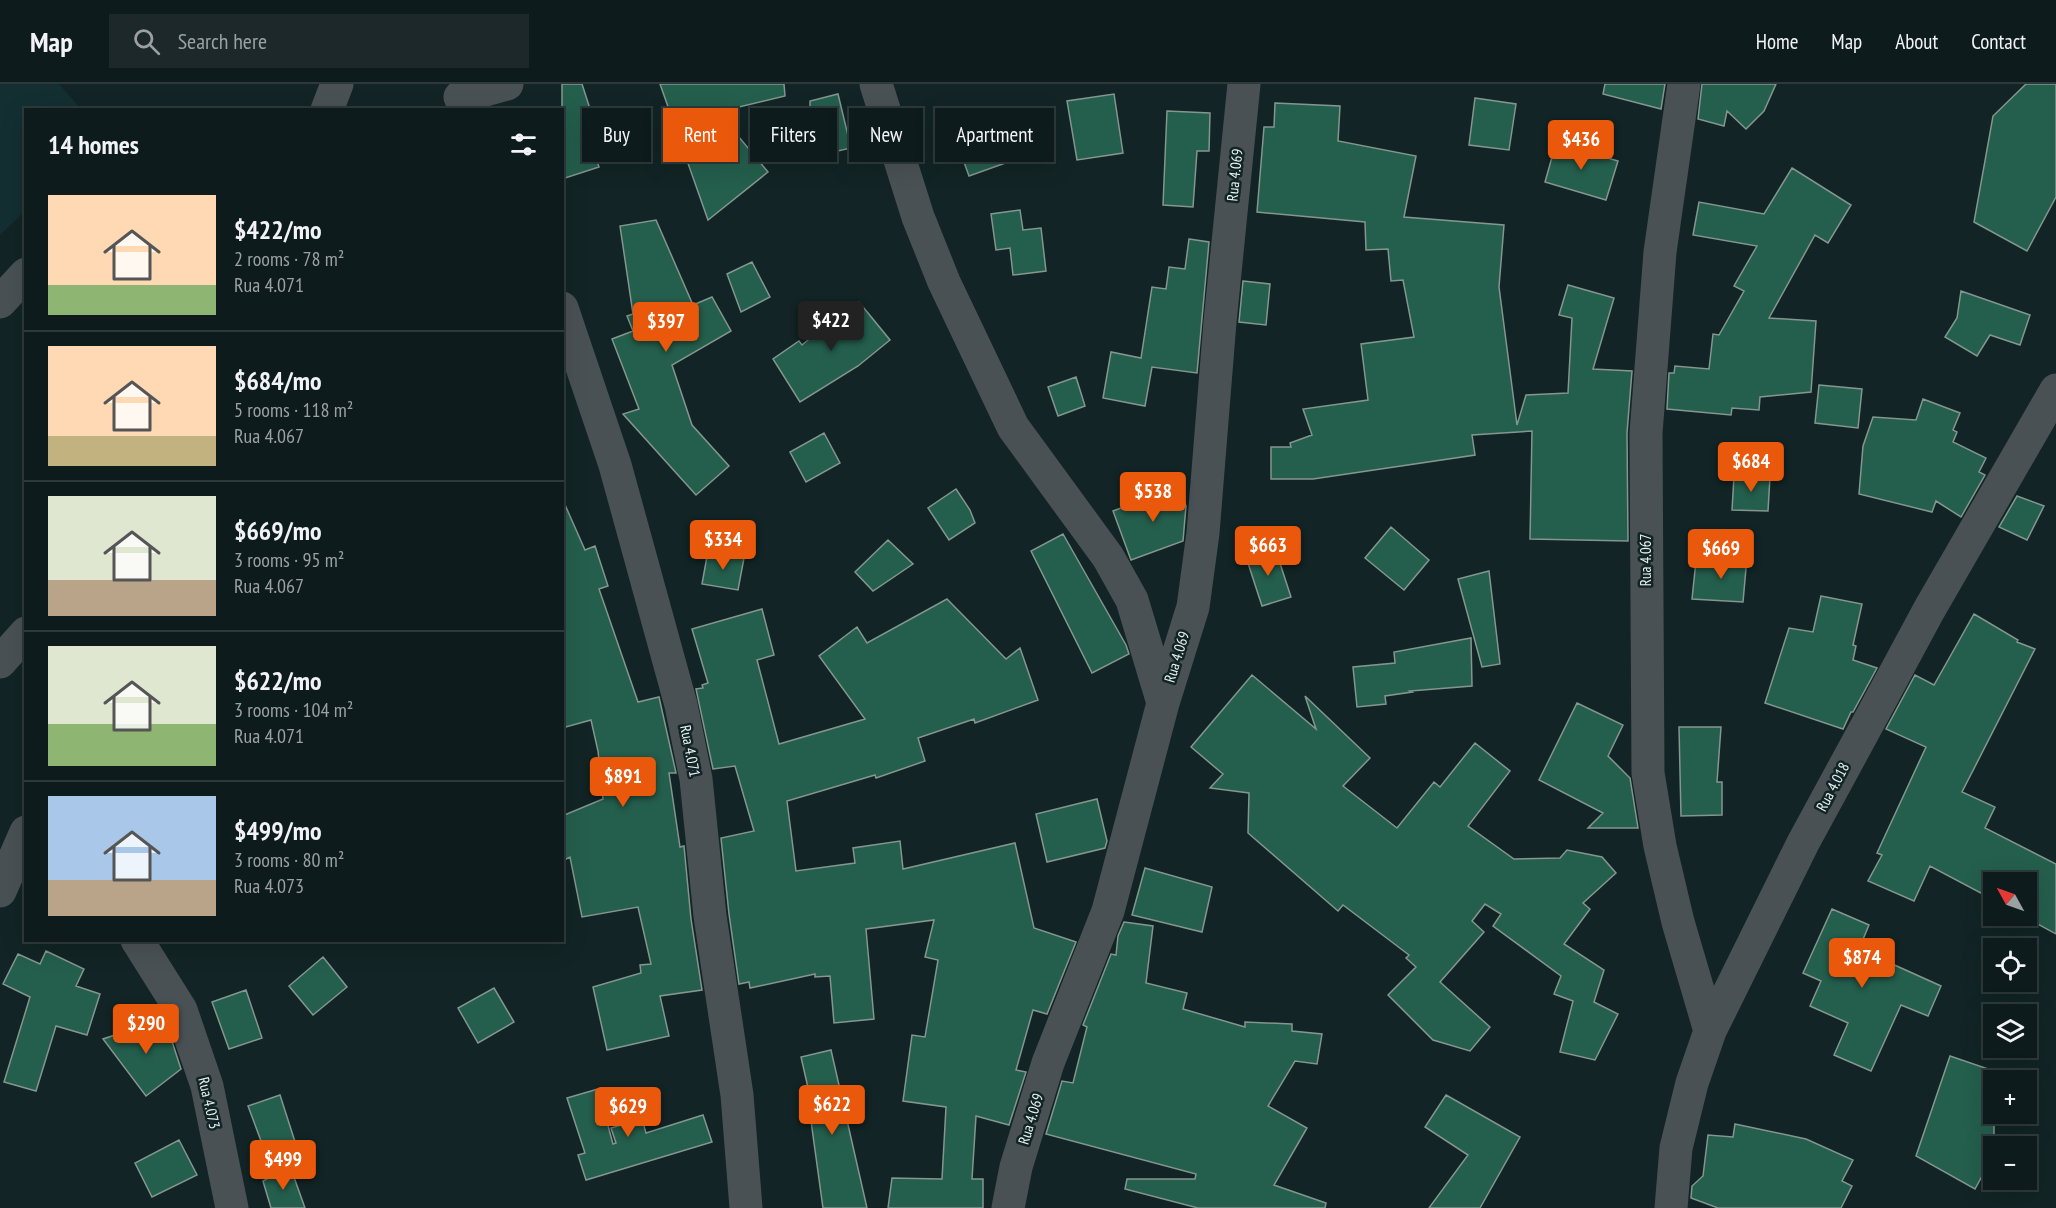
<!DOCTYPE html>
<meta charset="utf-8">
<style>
body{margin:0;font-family:"PT Sans Narrow",sans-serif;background:#1c2829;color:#f1f3f6;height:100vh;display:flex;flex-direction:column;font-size:22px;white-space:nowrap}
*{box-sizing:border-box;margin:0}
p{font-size:20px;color:#9ba1a3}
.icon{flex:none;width:33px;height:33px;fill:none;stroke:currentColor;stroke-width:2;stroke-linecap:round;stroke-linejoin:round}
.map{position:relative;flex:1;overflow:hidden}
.side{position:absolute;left:24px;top:24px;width:540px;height:834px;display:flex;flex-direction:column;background:#0e1b1c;border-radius:0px;box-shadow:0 6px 24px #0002,0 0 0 2px #2e393b}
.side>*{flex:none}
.banner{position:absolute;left:582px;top:24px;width:570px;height:54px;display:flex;gap:12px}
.needle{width:39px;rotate:310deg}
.tools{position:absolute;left:1983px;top:788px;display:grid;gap:12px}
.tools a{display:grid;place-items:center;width:54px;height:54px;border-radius:0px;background:#0e1b1c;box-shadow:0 6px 24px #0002,0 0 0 2px #2e393b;font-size:30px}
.price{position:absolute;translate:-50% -51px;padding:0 14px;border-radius:6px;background:#ea580c;color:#fff;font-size:20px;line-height:39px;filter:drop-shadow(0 2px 3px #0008)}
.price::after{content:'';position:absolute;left:50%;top:36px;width:18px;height:14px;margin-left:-9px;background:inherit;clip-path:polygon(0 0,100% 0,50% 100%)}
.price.selected{background:#222;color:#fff}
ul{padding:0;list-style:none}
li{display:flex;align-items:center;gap:18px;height:150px;padding:0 24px}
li+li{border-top:2px solid #2e393b}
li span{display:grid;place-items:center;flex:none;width:168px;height:120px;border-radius:0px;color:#555}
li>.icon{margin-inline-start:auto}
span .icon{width:72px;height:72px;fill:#fffc;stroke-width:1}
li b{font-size:26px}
h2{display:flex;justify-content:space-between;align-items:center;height:72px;padding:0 24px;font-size:26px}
.tag{padding:0 21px;border-radius:0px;background:#0e1b1c;box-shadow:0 6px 24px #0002,0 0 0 2px #2e393b;font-size:21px;line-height:54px}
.tag.selected{background:#ea580c;color:#fff}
header{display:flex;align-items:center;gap:36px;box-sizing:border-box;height:84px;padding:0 30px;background:#0e1b1c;border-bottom:2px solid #2e393b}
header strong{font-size:28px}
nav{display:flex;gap:33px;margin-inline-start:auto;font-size:21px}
.search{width:420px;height:54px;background:#1c2829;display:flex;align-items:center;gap:15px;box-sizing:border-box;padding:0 21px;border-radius:0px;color:#9ba1a3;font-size:22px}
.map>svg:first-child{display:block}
.built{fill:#132f31}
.building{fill:#245e4c;stroke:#84968f;stroke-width:1.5}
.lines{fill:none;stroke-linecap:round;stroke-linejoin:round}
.street{stroke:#4a5155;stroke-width:33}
.labels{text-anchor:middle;stroke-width:5;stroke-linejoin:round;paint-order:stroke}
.street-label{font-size:15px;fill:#e8f3f4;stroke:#122425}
</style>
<header>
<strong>Map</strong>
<div class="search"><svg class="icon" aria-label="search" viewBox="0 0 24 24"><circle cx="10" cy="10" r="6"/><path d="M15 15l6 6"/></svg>Search here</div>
<nav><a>Home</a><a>Map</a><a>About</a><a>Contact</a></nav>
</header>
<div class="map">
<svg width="2056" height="1124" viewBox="0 0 2056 1124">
<rect width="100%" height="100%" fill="#122425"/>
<path class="built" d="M0 0H59L81 25 26 26 25 127 0 151Z"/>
<path class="building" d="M562 0H582L601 59 592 62 599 83 562 95Z
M660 0H784L785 12 718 28 768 88 708 136Z
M1605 0H1665L1661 25 1603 10Z
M1702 0H1776L1764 27 1746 45 1727 27 1724 42 1698 35Z
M2026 0H2056V113L2027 167 1974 138 1993 32Z
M838 10 851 64 820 71 810 30V17Z
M1114 10 1123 69 1077 76 1067 17Z
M1475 14 1516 20 1509 66 1469 61Z
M1275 19 1340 22 1338 57 1416 72 1404 133 1504 141 1499 203 1517 341 1526 311 1568 309 1572 234 1559 231 1568 201 1614 214 1593 285 1632 287 1627 349 1628 457 1530 455 1532 347 1472 351 1475 371 1313 395H1271V363H1291L1290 359 1312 351 1303 325 1368 316 1361 260 1414 253 1403 196 1391 197 1388 165 1366 166 1365 138 1257 128 1264 43H1274Z
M1167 27 1210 29 1209 67H1197L1193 123 1163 121Z
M996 37 1011 77 969 92 955 53Z
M1556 59 1618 77 1606 116 1545 98Z
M1792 84 1851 121 1828 159 1815 151 1769 234 1816 237 1811 308 1760 313 1759 326 1732 324 1731 331 1667 325 1669 289H1674L1675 282 1709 285 1713 250 1719 251 1744 207 1734 202 1757 162 1693 151 1699 118 1764 130Z
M1020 126 1023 146 1041 144 1046 187 1013 191 1010 164 996 166 991 130Z
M656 136 693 221 712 213 731 247 672 281 692 341 729 382 696 411 623 330 639 325 612 255 633 247 627 232 633 230 620 142Z
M1189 155 1209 158 1197 289 1152 283 1145 322 1103 314 1111 268 1141 274 1152 203 1166 205 1169 183 1185 185Z
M752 178 770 213 741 228 727 190Z
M1243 197 1270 200 1266 241 1239 238Z
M1961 207 2030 231 2020 261 1990 251 1977 272 1945 253 1957 234Z
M859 218 890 256 858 282 800 318 773 275 799 257 802 261 833 235Z
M1076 293 1085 322 1058 332 1048 303Z
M1819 301 1862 305 1858 344 1815 339Z
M1923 315 1960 329 1953 346 1957 348 1953 358 1986 374 1979 388 1985 391 1961 433 1936 417 1932 428 1859 410 1863 362 1873 333 1916 336Z
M824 349 840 379 806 398 790 368Z
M1734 392 1770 393 1768 427 1732 426Z
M1179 402 1186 422 1183 457 1131 476 1113 427Z
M956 405 970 426 975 439 949 456 928 424Z
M2017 412 2044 422 2027 456 1999 443Z
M562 414 585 466 595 462 608 502 599 505 638 618 659 613 676 689H669L680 763 684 762 691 835 702 906 660 912 669 952 607 966 593 903 641 889 640 881 651 880 638 823 582 833 570 773 562 777V732L603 715 598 667 591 636 562 644Z
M1391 443 1429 476 1404 506 1365 474Z
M1063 450 1126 561 1129 570 1092 589 1031 467Z
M888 456 913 480 873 507 855 488Z
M1275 464 1291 513 1262 522 1246 473Z
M708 467 744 474 738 506 702 500Z
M1716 472 1747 473 1743 518 1692 515 1696 477 1716 479Z
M1489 487 1500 580 1482 583 1458 495Z
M1821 512 1862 520 1853 561 1856 562 1853 576 1877 584 1853 628H1851L1843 645 1765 619 1789 544 1813 548Z
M947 515 1006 575 1020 564 1038 616 975 639 974 635 918 654 925 677 876 694 875 691 787 717 796 787 855 779 853 764 900 757 903 785 1015 759 1034 844 1076 858 1047 930 1033 926 1016 986 1026 988 1009 1041 976 1032 972 1095H983V1124H888L892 1094 942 1095 946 1023 903 1017 912 951 925 953 938 876 925 873 934 836 866 845 874 935 834 939 830 892 815 893V890L750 904 749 898 739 900 729 830 721 754 754 747 735 682 713 685 696 605 703 604 702 601 708 599 692 545 762 525 774 571 757 576 779 660 865 635 819 572 857 543 867 559Z
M1974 530 2018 556 2017 558 2035 565 1962 708 1995 723 1985 744 2056 780V850L2021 831H2026V798H1994V816L1930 782 1914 817 1868 797 1882 771 1877 769 1926 663 1886 645 1915 591 1934 601Z
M1471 554 1472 602 1410 607 1412 608 1385 612 1386 620 1357 623 1353 583 1395 579 1394 568Z
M1252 591 1316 645 1305 612 1370 674 1343 702 1397 744 1434 698 1440 703 1475 659 1510 687 1468 742 1514 775 1560 774 1567 766 1602 773 1616 789 1583 819 1590 825 1564 860 1604 886 1594 918 1618 930 1595 976 1560 968 1573 917 1554 910 1561 892 1493 842 1501 830 1485 820 1472 837 1484 848 1440 898 1490 943 1470 967 1433 956 1388 911 1416 883 1406 874 1409 871 1343 821 1338 827 1248 749 1249 709 1210 704 1223 690 1191 663Z
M1577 619 1623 641 1608 672 1630 694 1638 744H1588L1603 729 1539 696Z
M1679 643H1721L1717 698H1722V731L1681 732Z
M1097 715 1107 757 1105 764 1047 778 1036 730Z
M1145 784 1212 803 1202 848 1132 831Z
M1832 825 1869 841 1859 865 1941 902 1928 932 1901 921 1871 987 1834 971 1848 939 1810 922 1821 897 1803 889Z
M1124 838 1153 842 1146 899 1187 909 1183 925 1245 943V938L1292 940V947L1322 950 1317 980 1295 977 1268 1022 1307 1044 1274 1101 1326 1119 1325 1124H1198L1125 1105 1127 1095H1195L1196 1090 1046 1050 1062 997 1073 999 1087 943 1083 941 1111 870 1116 871 1118 852Z
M46 867 84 885 76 902 100 910 87 951 56 942 36 1007 4 998 30 913 3 900 18 870 40 880Z
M323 873 347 903 313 931 289 902Z
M494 904 514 938 478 959 458 924Z
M246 906 262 954 229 965 212 918Z
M160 934 168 945 181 985 146 1012 103 955 136 944 144 946Z
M831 966 867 1124H823L807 1008H809L801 973Z
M1950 972 1994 987V1070L1975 1105 1916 1072Z
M598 1005 613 1060 616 1059 611 1044 642 1035 646 1049 703 1031 712 1058 586 1096 578 1071 585 1069 567 1014Z
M280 1011 297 1064 267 1073 248 1022Z
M1446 1011 1520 1053 1480 1124H1429L1468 1071 1425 1043Z
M1735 1040 1806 1055 1853 1076 1842 1097 1852 1102 1841 1124H1718L1691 1114 1692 1102 1703 1092 1708 1051 1733 1053Z
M179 1056 197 1091 152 1113 135 1079Z
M290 1082 305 1124H271L263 1097Z"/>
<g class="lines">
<path class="street" d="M876 0 918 133 944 198 1013 343 1108 473 1132 516 1163 619
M1684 0 1660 168 1646 349 1648 689 1660 762 1678 838 1710 947
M460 13 507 0
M327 26 337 0
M0 218 26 190
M562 224 615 381 681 621 696 695 710 832 737 1011 746 1124
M0 578 26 549
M0 807 26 748
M137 856 181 926 207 1002 232 1124
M1008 1124 1016 1083 1048 979 1108 827 1163 619 1193 523 1203 449 1220 238 1244 0
M1671 1124 1676 1064 1692 999 1710 947 1803 759 1866 643 1929 526 2056 306"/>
</g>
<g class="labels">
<g class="street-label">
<text transform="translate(1235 91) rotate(-84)" y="5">Rua 4.069</text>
<text transform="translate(1646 476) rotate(-90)" y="5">Rua 4.067</text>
<text transform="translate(1177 573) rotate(-73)" y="5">Rua 4.069</text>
<text transform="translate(690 667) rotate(79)" y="5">Rua 4.071</text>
<text transform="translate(1833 703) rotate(-62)" y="5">Rua 4.018</text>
<text transform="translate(209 1019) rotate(77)" y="5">Rua 4.073</text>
<text transform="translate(1031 1035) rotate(-73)" y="5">Rua 4.069</text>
</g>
</g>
</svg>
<div class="tools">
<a><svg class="needle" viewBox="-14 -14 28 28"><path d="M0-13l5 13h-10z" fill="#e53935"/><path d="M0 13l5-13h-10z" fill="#9ba1a3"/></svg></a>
<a><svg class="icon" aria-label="locate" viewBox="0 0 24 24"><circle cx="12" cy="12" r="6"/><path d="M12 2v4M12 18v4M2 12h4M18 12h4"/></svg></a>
<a><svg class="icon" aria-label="layers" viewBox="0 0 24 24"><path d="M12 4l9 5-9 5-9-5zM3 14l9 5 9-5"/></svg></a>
<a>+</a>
<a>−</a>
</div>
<b class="price" style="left:1581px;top:87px">$436</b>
<b class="price selected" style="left:831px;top:268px">$422</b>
<b class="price" style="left:666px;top:269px">$397</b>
<b class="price" style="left:1751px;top:409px">$684</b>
<b class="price" style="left:1153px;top:439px">$538</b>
<b class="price" style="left:723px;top:487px">$334</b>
<b class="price" style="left:1268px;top:493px">$663</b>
<b class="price" style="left:1721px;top:496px">$669</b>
<b class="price" style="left:623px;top:724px">$891</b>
<b class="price" style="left:1862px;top:905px">$874</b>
<b class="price" style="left:146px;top:971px">$290</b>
<b class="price" style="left:832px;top:1052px">$622</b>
<b class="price" style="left:628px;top:1054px">$629</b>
<b class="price" style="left:283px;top:1107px">$499</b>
<div class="banner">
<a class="tag">Buy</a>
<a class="tag selected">Rent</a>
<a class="tag">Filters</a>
<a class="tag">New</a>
<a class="tag">Apartment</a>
</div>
<section class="side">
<h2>14 homes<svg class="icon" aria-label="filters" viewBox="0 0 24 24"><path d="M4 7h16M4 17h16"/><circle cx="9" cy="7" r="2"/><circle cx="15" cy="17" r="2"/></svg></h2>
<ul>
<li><span style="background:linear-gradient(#ffd9b3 75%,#8fb573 0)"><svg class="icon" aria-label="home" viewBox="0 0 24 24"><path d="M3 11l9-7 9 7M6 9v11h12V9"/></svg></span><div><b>$422/mo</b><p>2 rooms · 78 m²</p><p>Rua 4.071</p></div></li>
<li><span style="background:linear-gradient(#ffd9b3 75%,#c2b280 0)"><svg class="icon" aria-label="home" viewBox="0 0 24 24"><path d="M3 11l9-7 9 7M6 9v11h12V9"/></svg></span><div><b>$684/mo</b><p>5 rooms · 118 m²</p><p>Rua 4.067</p></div></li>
<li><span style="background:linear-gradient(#dfe7d0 70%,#b9a48a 0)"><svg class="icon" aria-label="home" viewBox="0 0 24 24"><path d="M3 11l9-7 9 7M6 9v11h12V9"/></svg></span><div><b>$669/mo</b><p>3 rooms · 95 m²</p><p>Rua 4.067</p></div></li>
<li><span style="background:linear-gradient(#dfe7d0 65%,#8fb573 0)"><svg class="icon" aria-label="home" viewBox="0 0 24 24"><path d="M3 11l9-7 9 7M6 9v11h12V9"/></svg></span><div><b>$622/mo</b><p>3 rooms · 104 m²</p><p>Rua 4.071</p></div></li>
<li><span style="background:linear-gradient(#a9c7e8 70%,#b9a48a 0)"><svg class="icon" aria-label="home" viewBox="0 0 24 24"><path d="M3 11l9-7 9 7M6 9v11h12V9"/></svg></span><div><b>$499/mo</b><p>3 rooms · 80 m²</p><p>Rua 4.073</p></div></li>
</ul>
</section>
</div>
